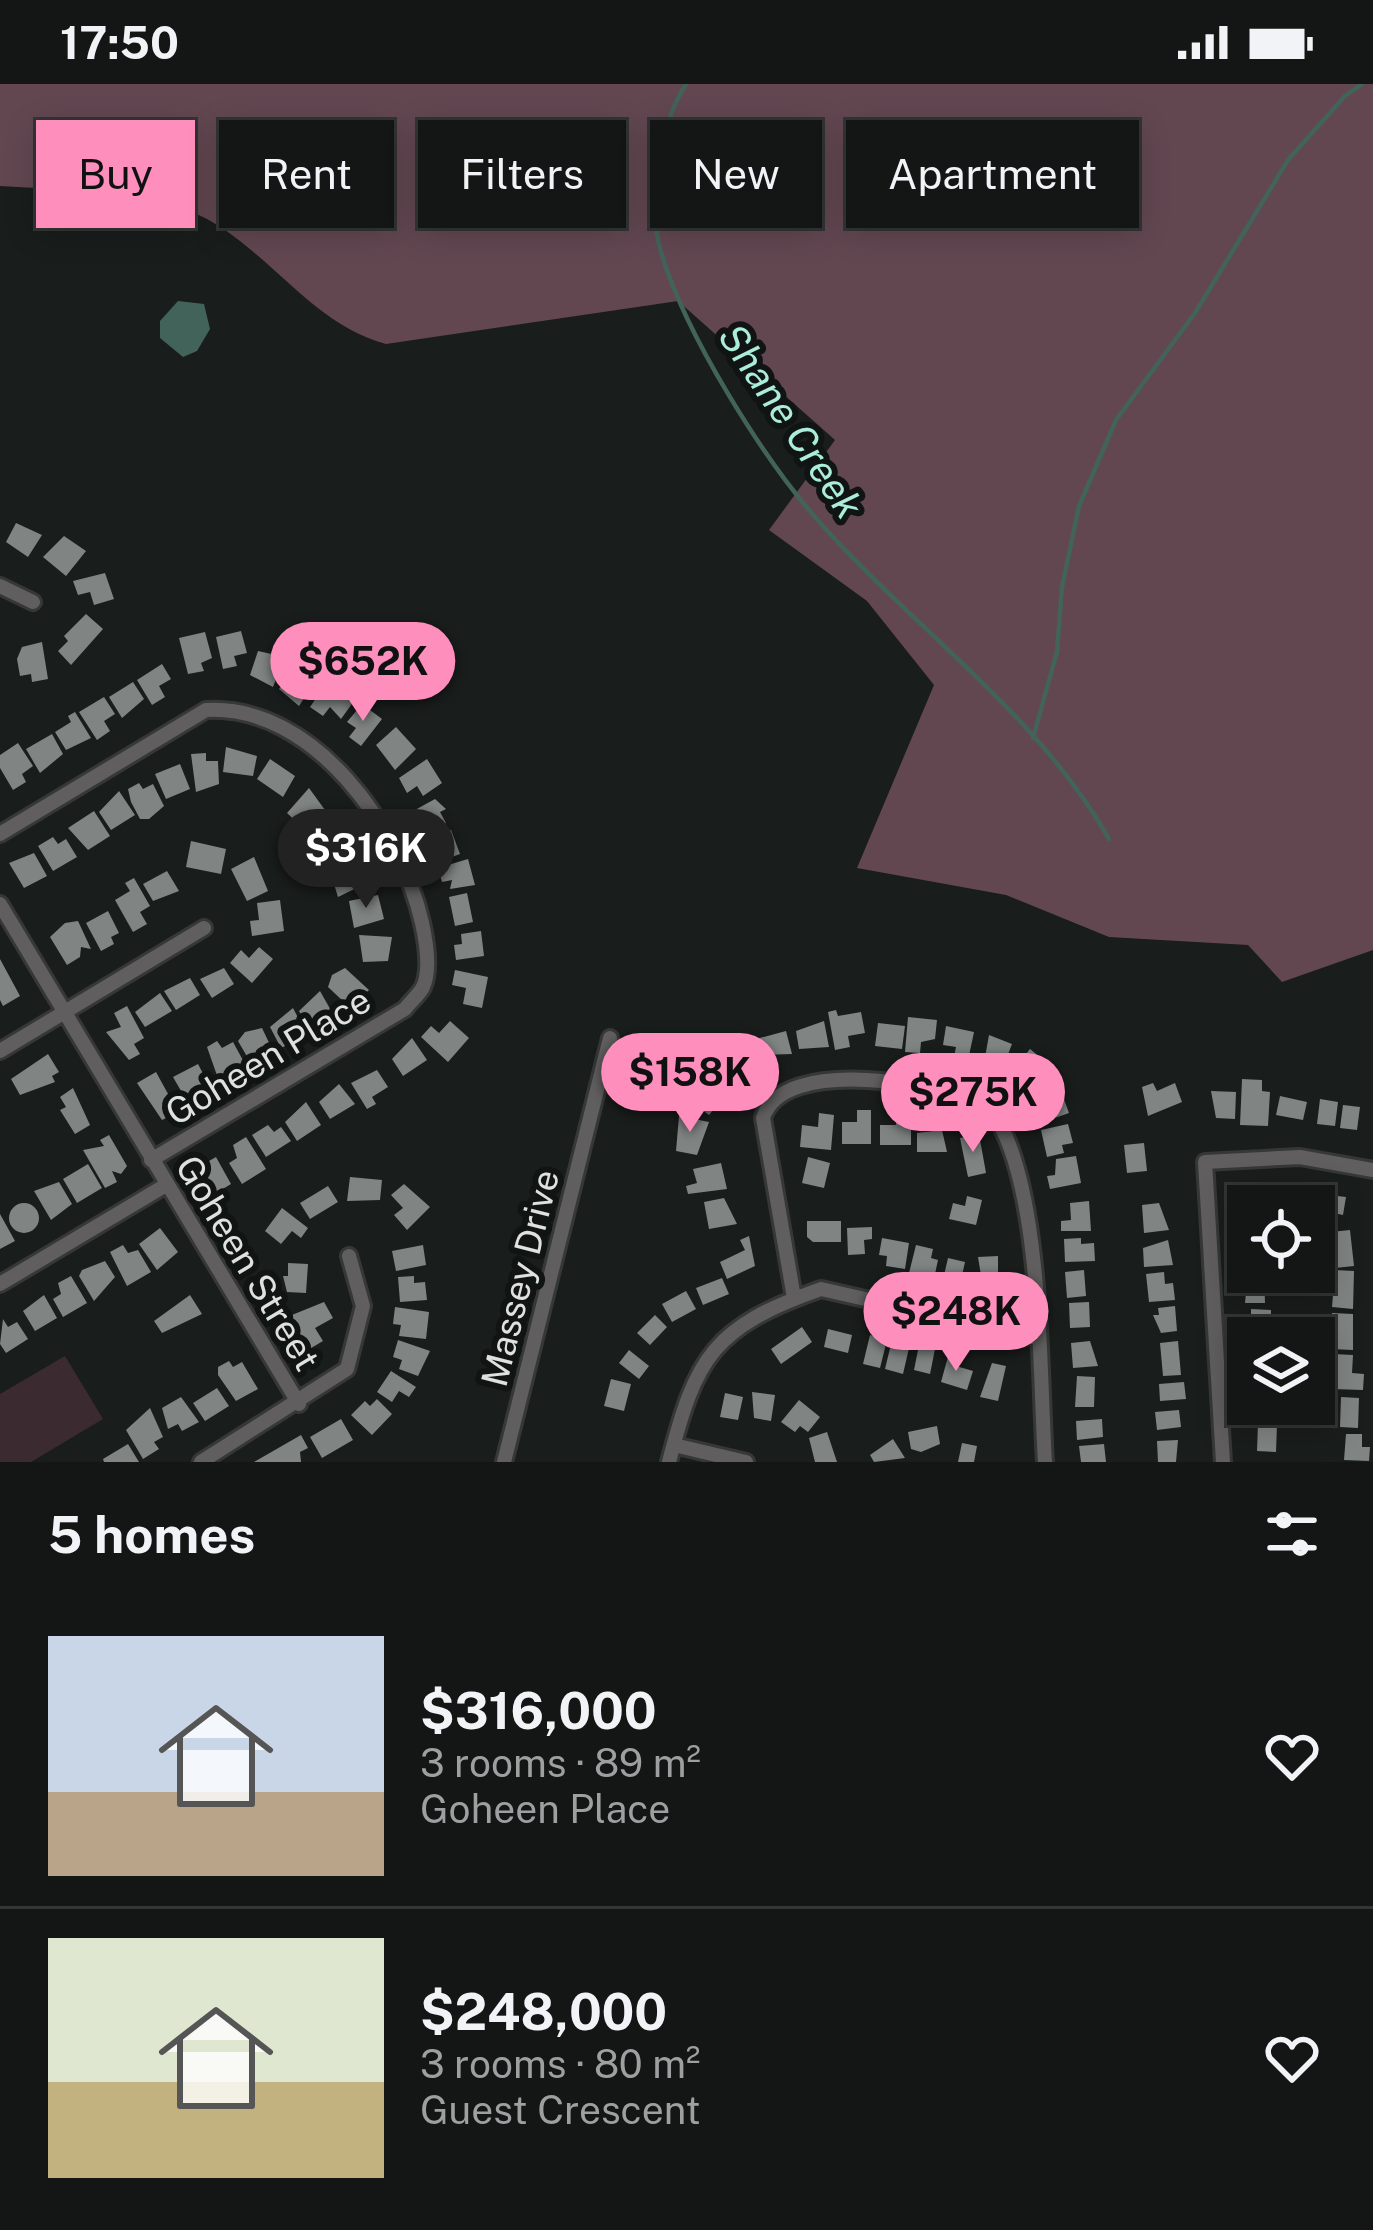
<!DOCTYPE html>
<meta charset="utf-8">
<style>
body{margin:0;font-family:"Public Sans",sans-serif;background:#202322;color:#f1f3f6;height:100vh;display:flex;flex-direction:column;font-size:45px;white-space:nowrap}
*{box-sizing:border-box;margin:0}
p{font-size:39px;color:#9d9fa0}
.icon{flex:none;width:66px;height:66px;fill:none;stroke:currentColor;stroke-width:2;stroke-linecap:round;stroke-linejoin:round}
.map{position:relative;height:1378px;overflow:hidden}
.side{display:flex;flex-direction:column;background:#131615;flex:1}
.side>*{flex:none}
.guide{position:absolute;left:36px;top:36px;width:1302px;height:108px;display:flex;gap:24px}
.fabs{position:absolute;left:1227px;top:1101px;display:grid;gap:24px}
.fabs a{display:grid;place-items:center;width:108px;height:108px;border-radius:0px;background:#131615;box-shadow:0 6px 30px #0003,0 0 0 3px #323534;font-size:60px}
.price{position:absolute;translate:-50% -102px;padding:0 27px;border-radius:42px;background:#fe8ebc;color:#111;font-size:39px;line-height:78px;filter:drop-shadow(0 3px 6px #0008)}
.price::after{content:'';position:absolute;left:50%;top:72px;width:36px;height:27px;margin-left:-18px;background:inherit;clip-path:polygon(0 0,100% 0,50% 100%)}
.price.on{background:#222;color:#fff}
ul{padding:0;list-style:none}
li{display:flex;align-items:center;gap:36px;height:300px;padding:0 48px}
li+li{border-top:3px solid #323534}
li span{display:grid;place-items:center;flex:none;width:336px;height:240px;border-radius:0px;color:#555}
li>.icon{margin-inline-start:auto}
span .icon{width:144px;height:144px;fill:#fffc;stroke-width:1}
li b{font-size:51px}
h2{display:flex;justify-content:space-between;align-items:center;height:144px;padding:0 48px;font-size:51px}
.pill{padding:0 42px;border-radius:0px;background:#131615;box-shadow:0 6px 30px #0003,0 0 0 3px #323534;font-size:42px;line-height:108px}
.pill.on{background:#fe8ebc;color:#111}
.status{display:flex;justify-content:space-between;align-items:center;height:84px;padding:0 60px;background:#131615;direction:ltr}
.status svg{height:33px;fill:currentColor}
.map>svg:first-child{display:block}
.green{fill:#3b2a30}
.forest{fill:#624751}
.water{fill:#42635a}
.lines{fill:none;stroke-linecap:round;stroke-linejoin:round}
.stream{stroke:#42635a;stroke-width:4.5}
.building{fill:#808584}
.minor-casing{stroke:#353837;stroke-width:20}
.minor{stroke:#605e5e;stroke-width:14}
.labels{text-anchor:middle;stroke-width:12;stroke-linejoin:round;paint-order:stroke}
.street-label{font-size:36px;fill:#dee1e0;stroke:#101413}
.water-label{font-size:39px;font-style:italic;fill:#abecda;stroke:#101413}
</style>
<div class="status"><b>17:50</b><svg viewBox="0 0 49 12"><path d="M0 12V9h3v3zM5 12V6h3v6zM10 12V3h3v9zM15 12V0h3v12zM26 1h20v11H26zM47 4h2v5h-2z"/></svg></div>
<div class="map">
<svg width="1373" height="1378" viewBox="0 0 1373 1378">
<rect width="100%" height="100%" fill="#191d1c"/>
<path class="green" d="M65 1272 103 1335 31 1378H0V1310Z"/>
<path class="forest" d="M0 0H1373V866L1282 898 1248 861 1109 853 1006 811 857 784 934 601 867 517 769 446 835 356 678 217 386 260C314 241 271 170 207 135 144 102 70 107 0 102Z"/>
<path class="water" d="M178 217 204 220 210 245 197 267 183 273 160 254V237Z"/>
<g class="lines">
<path class="stream" d="M686 0C660 40 647 122 661 168 685 250 765 378 822 441 915 545 1039 631 1109 755
M1033 654 1057 568 1062 503 1079 422 1116 336 1195 229 1288 76 1345 12 1362 0"/>
</g>
<path class="building" d="M16 439 42 451 28 473 6 458Z
M64 452 86 467 66 492 43 473Z
M105 489 114 515 94 521 90 508 78 511 73 497Z
M86 530 103 545 71 581 58 567 68 557 64 552Z
M241 547 247 569 234 572 237 582 223 585 216 553Z
M205 548 212 574 201 579 204 587 188 590 179 554Z
M42 558 48 595 32 598 31 590 20 592 17 575 22 563Z
M258 567 285 573 273 603 250 591Z
M162 580 171 595 159 602 165 613 152 621 137 596Z
M292 585 314 599 299 622 279 605Z
M133 598 144 615 122 634 109 613Z
M327 598 354 617 341 635 330 623 323 632 310 623Z
M104 613 115 630 104 637 110 647 97 656 79 628Z
M362 620 382 635 361 662 349 653 356 644 347 638Z
M75 628 91 654 66 666 55 648 71 638 68 632Z
M396 643 416 665 395 686 376 661Z
M52 650 63 670 40 689 26 665Z
M18 659 33 682 22 690 26 698 13 706 0 684V671Z
M226 663 257 672 253 692 223 688Z
M206 669V677H218L219 700 196 708 191 670Z
M270 675 295 692 283 713 257 695Z
M427 675 442 699 423 712 417 702 407 709 399 694Z
M180 680 190 705 166 715 155 690Z
M139 699 143 705 153 700 164 722 149 735H140L131 718 128 705Z
M309 704 325 726 306 747 287 729Z
M119 707 135 731 111 746 99 728Z
M435 715 446 725 440 728 446 739 424 750 415 726Z
M94 727 110 752 88 766 68 744Z
M322 743 330 755 341 747 349 759 319 776 306 754Z
M451 746 460 770 436 779 430 755Z
M53 753 58 760 66 755 77 773 53 787 38 762Z
M191 757 226 765 221 790 186 783Z
M34 769 47 792 24 804 9 779Z
M254 773 268 807 247 817 231 785Z
M348 775 353 776 354 787 366 782 373 796 338 813 329 784Z
M468 775 475 801 450 805 452 796 442 798 438 784Z
M167 787 179 807 153 817 143 800Z
M134 794 150 822 140 828 147 840 133 848 115 816 130 807 125 799Z
M467 809 473 838 455 842 449 813Z
M378 811 384 835 354 844 349 817Z
M280 816 284 847 252 852 250 837 259 836 257 819Z
M108 827 119 849 111 853 114 860 101 867 86 839Z
M78 837 91 865 81 863 80 873 67 881 50 853 65 839Z
M481 847 484 872 456 876 454 861 462 860 461 850Z
M359 851 392 853 388 877 363 878Z
M259 863 273 875 252 899 230 879 241 866 249 874Z
M0 875 20 912 3 922 0 916Z
M224 884 234 900 212 914 200 895Z
M345 884 369 906 359 916 352 909 344 918 328 903 332 891Z
M455 886 488 893 482 924 463 920 466 904 452 901Z
M190 894 200 911 176 926 164 907Z
M320 907 333 930 309 944 299 927Z
M160 909 172 927 145 943 135 928Z
M127 922 144 954 134 960 140 970 129 976 106 948 121 943 114 929Z
M293 924 307 951 281 964 270 943Z
M836 926 838 932 861 928 865 949 848 952 850 963 835 966 828 928Z
M908 933 937 936 935 955 921 958 920 969 905 968Z
M450 937 469 954 448 978 421 953 431 942 439 949Z
M824 937 829 963 799 965 796 947Z
M878 939 905 942 902 965 875 962Z
M946 942 974 948 967 981 953 978 956 963 943 961Z
M262 944 273 967 252 981 238 957 245 948Z
M786 947 792 970 760 971 756 955Z
M989 951 1012 960 1002 986 984 979Z
M412 954 427 976 403 992 392 975Z
M733 954 736 960 742 956 761 980 735 991 721 969Z
M217 957 222 964 233 958 245 980 220 1000 207 963Z
M1030 965 1051 982 1035 1002 1011 989Z
M48 970 59 988 52 992 55 998 20 1011 11 995Z
M198 980 208 999 197 1004 201 1012 188 1019 173 993Z
M377 986 388 1003 372 1013 376 1020 367 1025 351 999Z
M156 988 178 1028 162 1036 137 999Z
M710 992 729 1007 709 1031 698 1023 692 1030 685 1024 687 1015Z
M1242 995 1262 996V1007L1270 1008 1268 1042 1240 1041Z
M1153 999 1157 1007 1175 999 1182 1018 1148 1032 1142 1003Z
M339 1000 355 1020 330 1035 319 1018Z
M1059 1002 1069 1029 1052 1035 1049 1027 1039 1030 1032 1011Z
M73 1004 90 1041 75 1050 60 1026 66 1023 60 1013Z
M1211 1007 1236 1008 1235 1035 1216 1034Z
M1280 1012 1307 1018 1303 1036 1276 1031Z
M1320 1015 1338 1018 1335 1042 1317 1040Z
M306 1018 321 1041 297 1057 285 1038Z
M1343 1021 1360 1023 1357 1046 1340 1044Z
M857 1026H871V1060H842V1038H857Z
M819 1029 834 1031 831 1066 800 1063 802 1041 818 1043Z
M896 1029H911V1061H880V1041H896Z
M679 1032 709 1038 697 1071 676 1067Z
M1068 1040 1073 1059 1062 1061 1064 1069 1047 1073 1041 1046Z
M268 1041 274 1048 281 1043 291 1057 266 1073 252 1051Z
M942 1046 947 1068H917V1049Z
M979 1050 986 1089 968 1093 960 1054Z
M109 1051 127 1082 121 1090 112 1087 117 1098 105 1104 83 1066 104 1062 100 1056Z
M246 1053 266 1085 242 1100 229 1079 237 1074 233 1061Z
M1144 1059 1147 1087 1127 1089 1124 1061Z
M1076 1072 1081 1099 1050 1105 1047 1092 1055 1091 1056 1075Z
M216 1073 231 1100 208 1114 197 1094 206 1088 202 1081Z
M808 1073 830 1079 824 1104 802 1099Z
M721 1079 727 1105 688 1110 686 1102 697 1099 693 1085Z
M88 1080 102 1104 77 1119 63 1095Z
M350 1093 382 1096 380 1116 347 1117Z
M59 1098 72 1120 51 1136 34 1107Z
M404 1100 430 1123 407 1146 394 1131 403 1124 391 1111Z
M328 1102 338 1118 310 1135 300 1119Z
M1272 1105 1274 1122 1240 1127 1239 1111Z
M1303 1108 1346 1113 1343 1131 1301 1122Z
M967 1112 982 1116 976 1141 949 1135 953 1119 965 1122Z
M724 1114 737 1140 709 1145 704 1118Z
M1089 1117 1091 1147H1061V1137L1071 1136 1070 1119Z
M1159 1119 1169 1146 1144 1149 1142 1121Z
M9 1134a15 15 0 1 1 30 0a15 15 0 1 1-30 0Z
M282 1124 308 1144 301 1154 292 1147 281 1160 265 1147Z
M0 1130 15 1157 0 1165Z
M807 1137H841V1158H813L807 1153Z
M872 1143V1155L864 1156 865 1170 848 1171 847 1144Z
M160 1144 178 1168 157 1186 139 1160Z
M1350 1146 1354 1182 1335 1184 1331 1148Z
M749 1152 755 1182 727 1195 720 1178 745 1166 740 1156Z
M882 1154 909 1159 905 1185 886 1182 887 1172 879 1171Z
M1081 1154V1160L1094 1159 1095 1177 1065 1178 1064 1155Z
M1168 1156 1173 1181 1144 1183 1143 1164Z
M123 1161 128 1169 138 1166 151 1188 127 1202 110 1168Z
M423 1161 426 1181 396 1187 392 1167Z
M916 1161 933 1165 931 1174 938 1176 935 1190 909 1189Z
M998 1172V1209L984 1210 978 1173Z
M948 1174 965 1178 959 1205 942 1200Z
M105 1177 115 1193 94 1217 79 1192 82 1186Z
M288 1179 308 1180 306 1209 287 1208 283 1192H288Z
M1084 1186 1086 1212 1067 1214 1065 1188Z
M1335 1186 1354 1187 1353 1225 1332 1223Z
M1164 1188 1165 1200 1173 1199 1175 1216 1149 1218 1146 1190Z
M1248 1188H1264L1265 1219H1245Z
M71 1192 87 1219 63 1233 53 1215 61 1210 58 1199Z
M414 1192V1199L425 1198 427 1216 400 1218 398 1193Z
M722 1194 729 1210 703 1221 696 1204Z
M686 1207 696 1225 672 1238 662 1220Z
M44 1211 57 1234 35 1247 23 1227Z
M190 1211 202 1230 162 1249 154 1237Z
M324 1218 333 1234 315 1244 323 1257 306 1267 287 1233Z
M1089 1218 1090 1243 1070 1244 1069 1219Z
M1175 1222 1177 1247 1161 1249 1153 1231H1159L1158 1224Z
M395 1223 429 1228 426 1255 399 1252 401 1241 393 1240Z
M1251 1225 1271 1226V1252L1251 1251Z
M1332 1229 1353 1230V1266L1331 1265Z
M655 1231 667 1243 650 1261 637 1249Z
M3 1235 8 1243 17 1238 28 1255 6 1269 0 1260Z
M802 1243 812 1258 781 1280 771 1265Z
M828 1245 852 1251 848 1269 824 1263Z
M870 1251 887 1256 880 1284 863 1280Z
M398 1256 430 1267 418 1292 399 1285 402 1276 393 1273Z
M1090 1257 1098 1282 1073 1284 1071 1259Z
M1178 1257 1181 1291 1163 1292 1160 1259Z
M891 1260 909 1264 903 1290 885 1285Z
M919 1261 935 1265 930 1290 914 1286Z
M629 1266 649 1282 639 1295 619 1279Z
M949 1269 959 1272 956 1282 973 1287 967 1306 941 1298Z
M1333 1270 1353 1271 1352 1289 1364 1290 1363 1306 1332 1305Z
M229 1277 233 1283 242 1278 258 1305 236 1317 218 1291V1283Z
M992 1279 1006 1282 998 1317 980 1313Z
M391 1287 416 1303 409 1313 399 1307 392 1318 377 1308Z
M1077 1292 1095 1293 1094 1323H1075Z
M611 1295 631 1300 624 1327 604 1322Z
M1184 1298 1186 1315 1160 1317 1159 1300Z
M217 1304 229 1322 205 1337 193 1319Z
M752 1308 775 1311 771 1337 754 1334Z
M725 1309 743 1313 738 1336 720 1333Z
M181 1313 199 1338 182 1347 178 1340 168 1345 162 1324Z
M1341 1313 1359 1314 1358 1344 1340 1343Z
M377 1315 392 1330 372 1351 351 1331 365 1317 370 1322Z
M799 1316 820 1333 808 1348 800 1342 795 1348 781 1338Z
M150 1324 163 1353 154 1358 159 1365 143 1375 126 1346Z
M1179 1326 1181 1343 1157 1346 1155 1328Z
M341 1335 353 1356 322 1374 310 1353Z
M1102 1335 1103 1353 1077 1356 1076 1337Z
M1258 1339 1277 1340 1276 1368 1257 1367Z
M937 1342 940 1360 921 1368 911 1365 908 1348Z
M827 1348 837 1378H815L809 1354Z
M1346 1350H1362V1363H1370L1369 1377 1344 1376Z
M301 1351 308 1364 300 1368 301 1378H254Z
M893 1355 905 1374 874 1378 870 1371Z
M1178 1356 1176 1378H1158L1157 1357Z
M962 1359 977 1362 974 1378H958Z
M128 1360 139 1378H104L103 1375Z
M1104 1360 1106 1378H1081L1079 1362Z"/>
<g class="lines">
<defs>
<path id="minor" d="M0 502 33 518
M0 750 206 626C314 620 401 745 422 839 426 857 431 886 423 903 419 911 410 918 405 925L151 1076
M0 820 299 1320
M0 967 204 844
M0 1200 166 1101
M794 1214 763 1034C783 970 944 1000 990 1024 1043 1095 1039 1287 1045 1378
M674 1361 746 1378
M201 1378 347 1285 363 1222 349 1172
M504 1378 610 954
M669 1378C696 1273 713 1243 821 1205L1037 1254
M1223 1378 1205 1078 1300 1073 1373 1086"/>
</defs>
<use href="#minor" class="minor-casing"/>
<use href="#minor" class="minor"/>
</g>
<g class="labels">
<g class="street-label">
<text transform="translate(268 972) rotate(-31)" y="13">Goheen Place</text>
<text transform="translate(248 1179) rotate(59)" y="13">Goheen Street</text>
<text transform="translate(520 1194) rotate(-76)" y="13">Massey Drive</text>
</g>
<g class="water-label">
<text transform="translate(791 337) rotate(56)" y="14">Shane Creek</text>
</g>
</g>
</svg>
<div class="fabs">
<a><svg class="icon" aria-label="locate" viewBox="0 0 24 24"><circle cx="12" cy="12" r="6"/><path d="M12 2v4M12 18v4M2 12h4M18 12h4"/></svg></a>
<a><svg class="icon" aria-label="layers" viewBox="0 0 24 24"><path d="M12 4l9 5-9 5-9-5zM3 14l9 5 9-5"/></svg></a>
</div>
<b class="price" style="left:363px;top:640px">$652K</b>
<b class="price on" style="left:366px;top:827px">$316K</b>
<b class="price" style="left:690px;top:1051px">$158K</b>
<b class="price" style="left:973px;top:1071px">$275K</b>
<b class="price" style="left:956px;top:1290px">$248K</b>
<div class="guide">
<a class="pill on">Buy</a>
<a class="pill">Rent</a>
<a class="pill">Filters</a>
<a class="pill">New</a>
<a class="pill">Apartment</a>
</div>
</div>
<section class="side">
<h2>5 homes<svg class="icon" aria-label="filters" viewBox="0 0 24 24"><path d="M4 7h16M4 17h16"/><circle cx="9" cy="7" r="2"/><circle cx="15" cy="17" r="2"/></svg></h2>
<ul>
<li><span style="background:linear-gradient(#c9d6e8 65%,#b9a48a 0)"><svg class="icon" aria-label="home" viewBox="0 0 24 24"><path d="M3 11l9-7 9 7M6 9v11h12V9"/></svg></span><div><b>$316,000</b><p>3 rooms · 89 m²</p><p>Goheen Place</p></div><svg class="icon" aria-label="heart" viewBox="0 0 24 24"><path d="M12 20l-8-8c-3-5 5-10 8-4 3-6 11-1 8 4z"/></svg></li>
<li><span style="background:linear-gradient(#dfe7d0 60%,#c2b280 0)"><svg class="icon" aria-label="home" viewBox="0 0 24 24"><path d="M3 11l9-7 9 7M6 9v11h12V9"/></svg></span><div><b>$248,000</b><p>3 rooms · 80 m²</p><p>Guest Crescent</p></div><svg class="icon" aria-label="heart" viewBox="0 0 24 24"><path d="M12 20l-8-8c-3-5 5-10 8-4 3-6 11-1 8 4z"/></svg></li>
</ul>
</section>
